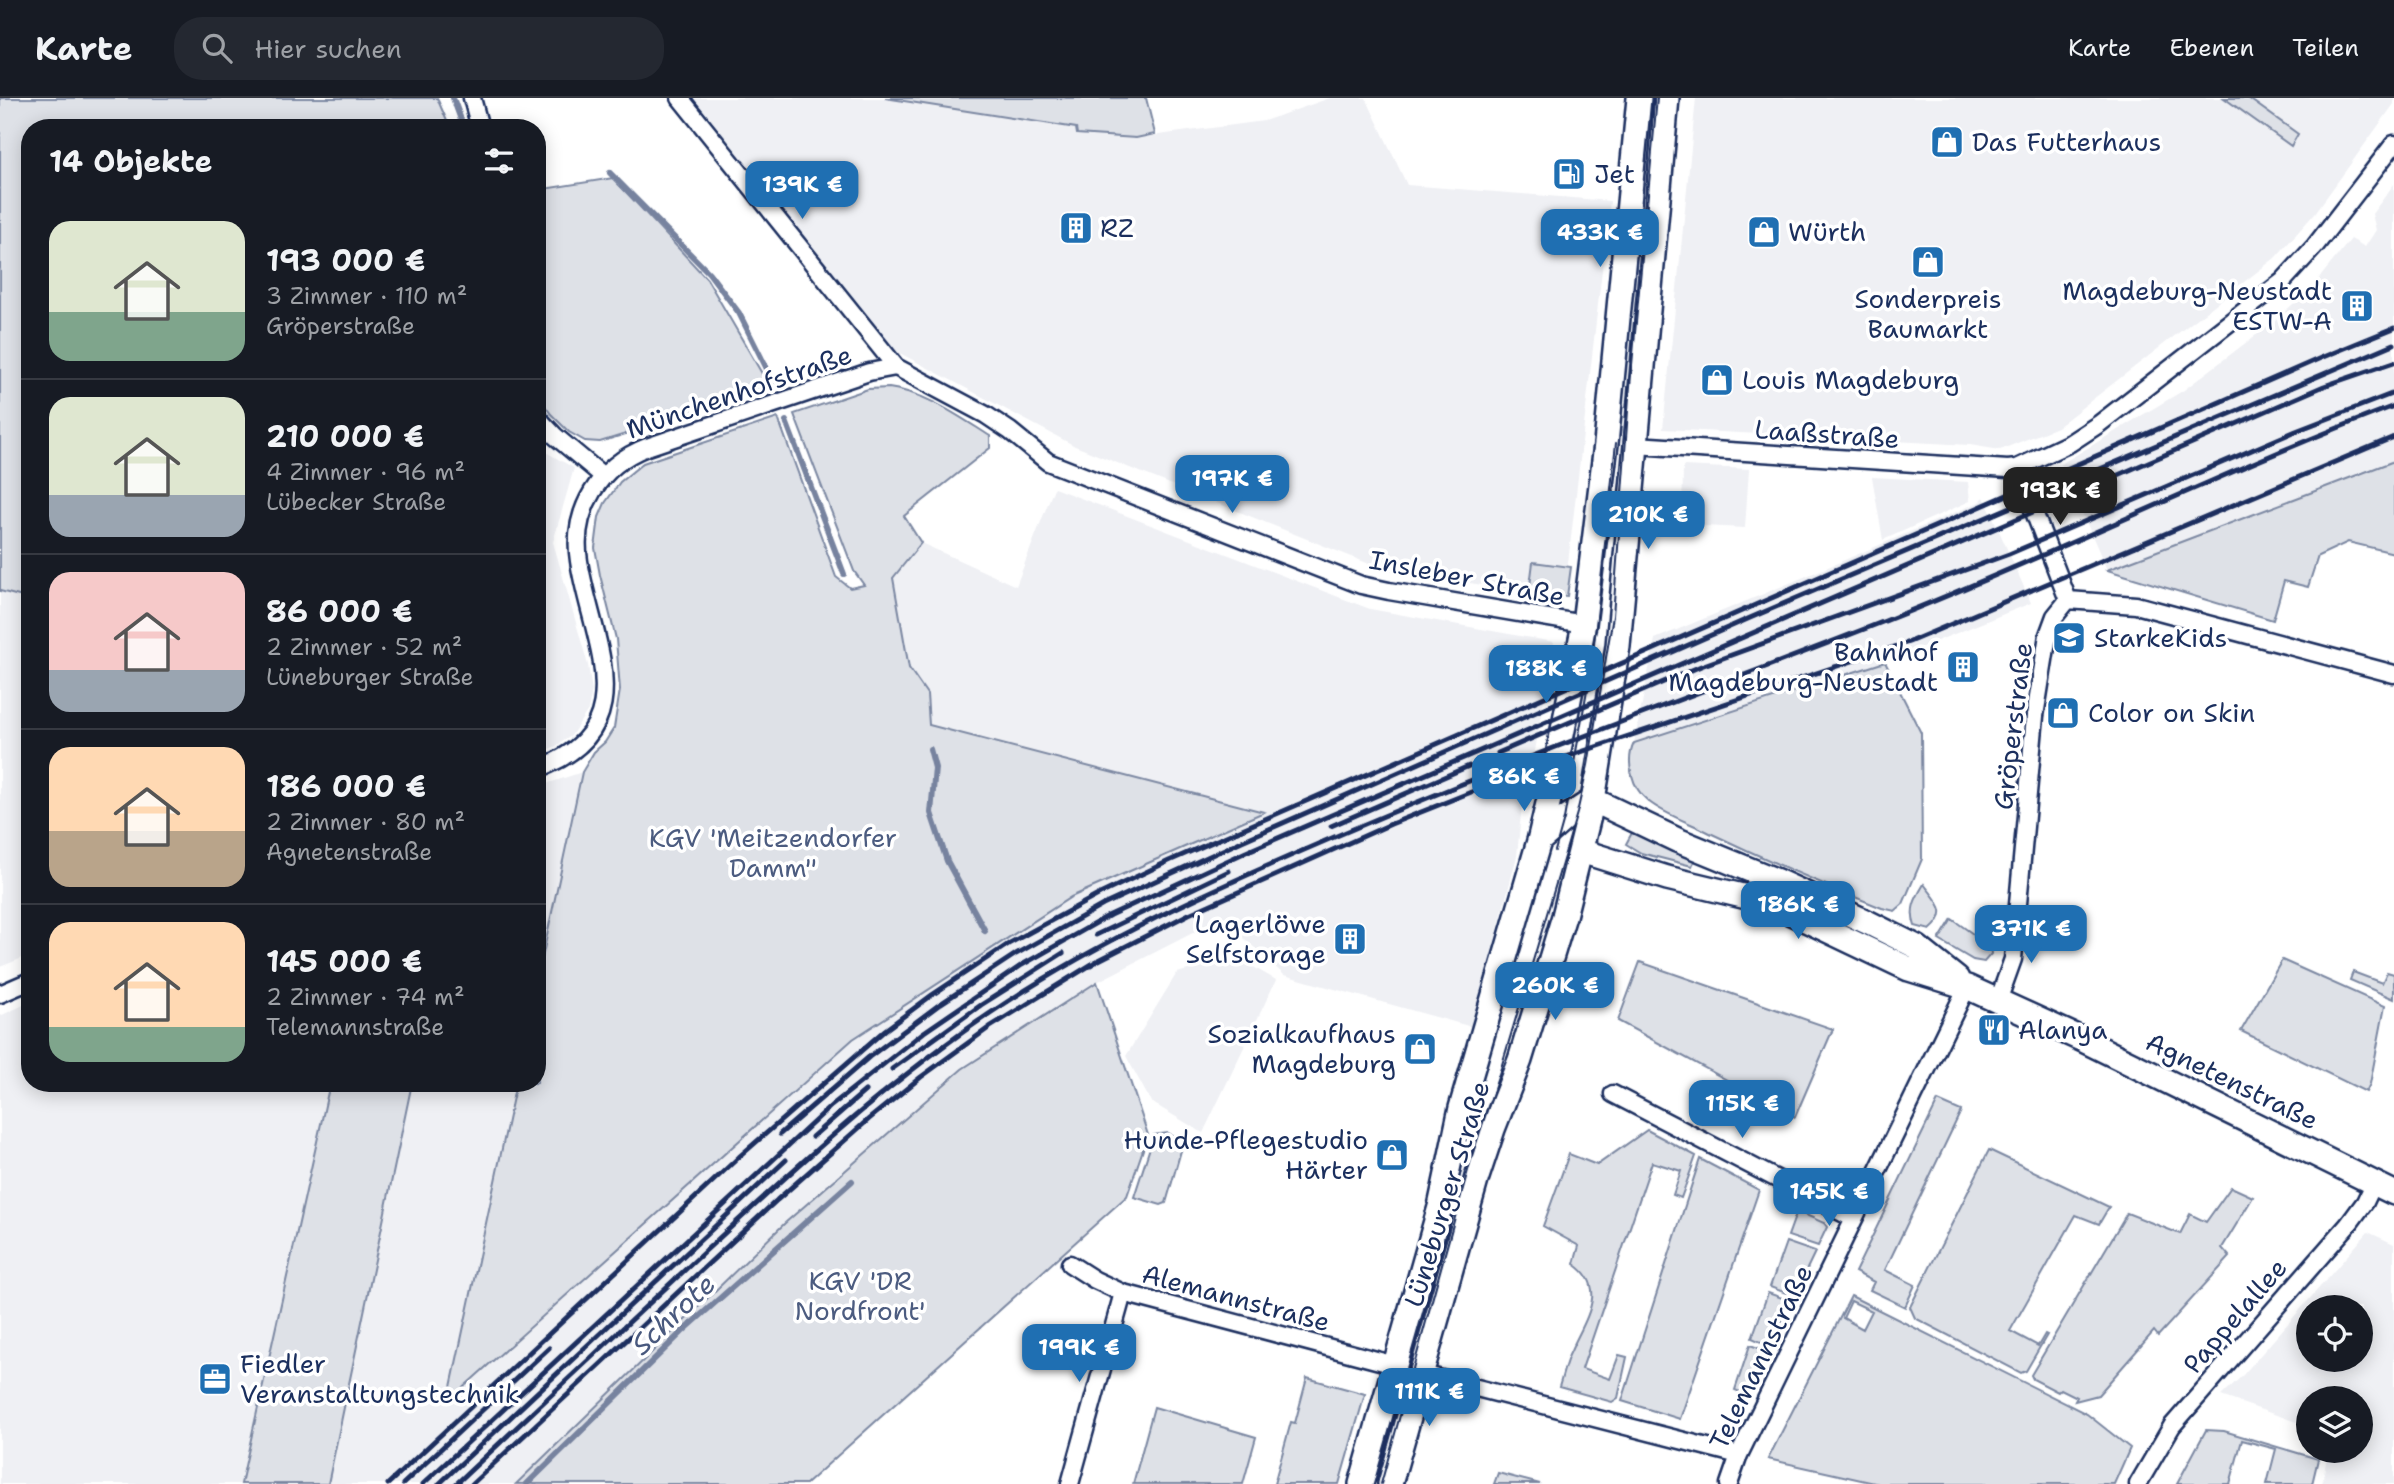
<!DOCTYPE html>
<html lang="de">
<meta charset="utf-8">
<style>
body{margin:0;font-family:"Shantell Sans",sans-serif;background:#242831;color:#f1f3f6;height:100vh;display:flex;flex-direction:column;font-size:26px;white-space:nowrap}
*{box-sizing:border-box;margin:0}
p{font-size:23px;color:#9ea1a6}
.icon{flex:none;width:38px;height:38px;fill:none;stroke:currentColor;stroke-width:2;stroke-linecap:round;stroke-linejoin:round}
.map{position:relative;flex:1;overflow:hidden}
.drawer{position:absolute;left:21px;top:21px;width:525px;height:973px;display:flex;flex-direction:column;background:#171b24;border-radius:28px;box-shadow:0 4px 18px #0003}
.drawer>*{flex:none}
.buttons{position:absolute;left:2296px;top:1197px;display:grid;gap:14px}
.buttons a{display:grid;place-items:center;width:77px;height:77px;border-radius:50%;background:#171b24;box-shadow:0 4px 18px #0003;font-size:35px}
.price{position:absolute;translate:-50% -60px;padding:0 16px;border-radius:14px;background:#1f6fb2;color:#fff;font-size:23px;line-height:46px;filter:drop-shadow(0 2px 4px #0008)}
.price::after{content:'';position:absolute;left:50%;top:42px;width:21px;height:16px;margin-left:-10px;background:inherit;clip-path:polygon(0 0,100% 0,50% 100%)}
.price.current{background:#222;color:#fff}
ul{padding:0;list-style:none}
li{display:flex;align-items:center;gap:21px;height:175px;padding:0 28px}
li+li{border-top:2px solid #363941}
li span{display:grid;place-items:center;flex:none;width:196px;height:140px;border-radius:21px;color:#555}
li>.icon{margin-inline-start:auto}
span .icon{width:84px;height:84px;fill:#fffc;stroke-width:1}
li b{font-size:30px}
h2{display:flex;justify-content:space-between;align-items:center;height:84px;padding:0 28px;font-size:30px}
header{display:flex;align-items:center;gap:42px;box-sizing:border-box;height:98px;padding:0 35px;background:#171b24;border-bottom:2px solid #363941}
header strong{font-size:33px}
nav{display:flex;gap:38px;margin-inline-start:auto;font-size:24px}
.search{width:490px;height:63px;background:#242831;display:flex;align-items:center;gap:18px;box-sizing:border-box;padding:0 24px;border-radius:28px;color:#9ea1a6;font-size:26px}
.map>svg:first-child{display:block}
.built{fill:#eff0f4;fill-rule:evenodd}
.green{fill:#dee1e7;stroke:#7c88a2;stroke-width:2;fill-rule:evenodd}
.lines{fill:none;stroke-linecap:round;stroke-linejoin:round}
.stream{stroke:#77839f;stroke-width:6}
.street-casing{stroke:#1b2f5e;stroke-width:21}
.secondary-casing{stroke:#1b2f5e;stroke-width:28}
.street{stroke:#fff;stroke-width:16}
.secondary{stroke:#fff;stroke-width:23}
.tram{stroke:#1b2f5e;stroke-width:2}
.rail{stroke:#1b2f5e;stroke-width:5}
.labels{text-anchor:middle;stroke-width:7;stroke-linejoin:round;paint-order:stroke}
.poi-label{font-size:26px;fill:#1b2f5e;stroke:#fff;text-anchor:start}
.street-label{font-size:26px;fill:#1b2f5e;stroke:#fff}
.park-label{font-size:26px;fill:#4c5c80;stroke:#fff}
.water-label{font-size:28px;font-style:italic;fill:#49597e;stroke:#fff}
</style>
<header>
<strong>Karte</strong>
<div class="search"><svg class="icon" aria-label="search" viewBox="0 0 24 24"><circle cx="10" cy="10" r="6"/><path d="M15 15l6 6"/></svg>Hier suchen</div>
<nav><a>Karte</a><a>Ebenen</a><a>Teilen</a></nav>
</header>
<div class="map">
<svg width="2394" height="1386" viewBox="0 0 2394 1386">
<rect width="100%" height="100%" fill="#fff"/>
<filter id="ink" filterUnits="userSpaceOnUse"><feTurbulence type="fractalNoise" baseFrequency=".0143" numOctaves="2"/><feDisplacementMap in="SourceGraphic" scale="14" xChannelSelector="R" yChannelSelector="G"/><feConvolveMatrix kernelMatrix="1 2 1 2 8 2 1 2 1" color-interpolation-filters="sRGB"/></filter>
<g filter="url(#ink)">
<path class="built" d="M694 0H885L1077 30V36L1136 40 1264 23 1330 0H1366L1407 87 1610 103 1564 500 1382 471 1075 348 894 252Z
M1696 0H2394V6L2315 115 2275 160 2057 329 2000 352 1970 347 1663 331Z
M2394 86V363L2107 472 2061 366 2184 292 2273 224 2312 189 2351 141 2365 149 2376 132 2372 116Z
M544 353 574 370 553 444 588 567 592 593 588 612 571 638 556 648 537 656V382Z
M1683 368 1749 371 1745 430 1682 427Z
M1872 379 1968 384 1970 403 1883 442Z
M1054 390 1370 511 1554 544 1528 693 1523 695 1517 758 1472 929 1284 877 1222 820 1097 884 962 971 785 1125 516 1386H328L412 985H516L449 1302 853 941 1071 799 1263 715 929 627 927 596 909 570 893 480 921 445 1016 488Z
M1984 399 2031 505 1885 564 1634 645 1655 541 1840 464 1979 404Z
M0 493 30 501V857L0 869Z
M582 674 537 884V689Z
M1236 859 1276 882 1203 1035 1151 1004 1126 958 1177 875Z
M30 904V985H330L241 1386H0V918Z
M2368 1134 2394 1146V1386H2322L2328 1353H2361V1300H2308V1328L2221 1298 2243 1277ZM2308 1209H2361V1262H2308Z"/>
<path class="green" d="M0 0H437L450 30H30V501L0 493Z
M885 0H1146L1155 36 1136 40 1077 36 1076 30Z
M2224 0H2248L2298 36 2291 48Z
M613 80 707 181 771 291 600 344 585 343 569 334 551 316 537 297V92Z
M889 290C927 295 958 318 990 338V350L904 418 921 445 893 480 909 570 927 596 929 627 1264 714 1071 799 853 941 448 1303 516 985H537V884L582 674 594 654 605 644 614 630 620 592 616 541 600 477 595 450 599 419 605 405 620 384 643 365 778 320 836 479 850 490 864 487 854 473 794 316 868 291Z
M2394 363V455L2348 444 2318 458 2308 489 2284 483 2273 522 2107 472Z
M1533 464 1571 469 1567 498 1529 495Z
M1885 564 1921 635 1922 761 1903 806 1895 813 1882 810C1824 787 1767 762 1710 735 1691 725 1665 717 1648 703 1632 690 1625 664 1634 645Z
M1634 731 1695 761 1692 768 1641 755 1626 746Z
M1924 786C1937 804 1952 814 1930 832L1915 828C1909 811 1915 801 1924 786Z
M1952 821 1990 848 1991 856 1984 864 1973 862 1939 842Z
M2282 862 2385 908 2370 986 2366 994 2241 933Z
M1640 864 1833 931 1795 1019 1618 923Z
M2353 874 2382 885 2387 874 2394 876V901L2350 882Z
M1097 884 1148 1037 1127 1098 806 1386H516L785 1125 962 971Z
M330 985H412L328 1386H241Z
M1938 1003 1961 1013 1885 1172 1915 1187 1905 1209 1870 1192 1874 1184 1855 1174Z
M1647 1032 1696 1058 1681 1100 1673 1097 1681 1073 1652 1064 1582 1271 1610 1281 1619 1257 1627 1259 1618 1300 1612 1304 1559 1289C1563 1277 1565 1264 1571 1253 1584 1223 1610 1190 1574 1166L1579 1148 1543 1128 1569 1056 1597 1067Z
M1168 1035 1180 1044 1182 1049 1166 1105 1161 1107 1134 1099 1154 1037Z
M1989 1052 2109 1109 2099 1126 2076 1117 2010 1233 2038 1248 2045 1236 2047 1237 2026 1273 2021 1275 1915 1220 1910 1209Z
M1700 1061 1759 1092 1680 1321 1622 1303Z
M2231 1089 2253 1099 2222 1150 2230 1159 2158 1238 2154 1233 2098 1297 2075 1303 2077 1299 2061 1291 2058 1294 2033 1281 2031 1277 2127 1115 2180 1136 2190 1116 2206 1124Z
M1797 1113 1824 1125 1827 1129 1818 1148 1788 1138Z
M1786 1144 1815 1154 1794 1198 1770 1189Z
M1768 1195 1791 1203 1770 1248 1752 1240Z
M1851 1198 2087 1316 2130 1350 2114 1386H1879L1768 1361ZM1851 1203 1872 1213 1863 1231 1843 1220Z
M1750 1247 1767 1253 1747 1297 1735 1292Z
M1307 1280 1365 1296 1339 1386H1274L1291 1324 1295 1325Z
M1154 1309 1256 1339 1243 1386H1133Z
M2206 1332 2224 1333 2318 1361 2312 1386H2267L2276 1351 2242 1342 2230 1386H2177Z
M1498 1375 1540 1386H1494Z"/>
<g class="lines">
<path class="stream" d="M453 0 464 30
M610 75 709 175 739 215 774 285
M786 323 844 476
M930 651 935 670 931 715 947 763 985 833
M527 1386 682 1234 852 1083"/>
<defs>
<path id="street" d="M472 0 480 30
M680 0 896 269 986 317 1010 333 1048 364 1361 487 1389 493 1584 526
M537 319 555 338 603 378
M1635 347 2008 371 2017 370 2070 345 2099 326 2283 183 2315 148 2394 46
M2017 370 2068 502
M2068 502 2136 507 2394 576
M537 671C647 632 591 542 579 463 571 412 600 367 647 349L869 274 896 269
M0 896 30 883
M1998 903 2013 861 2035 618 2048 537 2055 518 2068 502
M1613 996 1854 1121
M1070 1166 1095 1182 1123 1195 1395 1267
M1422 1276 1739 1357
M1070 1386 1123 1195
M1729 1386 1739 1357 1967 889
M2138 1386 2172 1328 2348 1127 2365 1104 2374 1085"/>
<path id="secondary" d="M1593 702 1677 742 1777 783 1867 824 1917 849 1957 881
M1539 743 1564 721 1593 702
M1581 753 1667 780 1755 801 1783 811 1909 871 1967 889 2081 941 2394 1095
M1361 1386 1440 1109 1461 1010 1539 743 1550 697 1584 526 1606 346 1639 0
M1390 1386 1477 1079 1493 1031 1520 962 1564 818 1593 702 1618 548 1667 0"/>
</defs>
<use href="#street" class="street-casing"/>
<use href="#secondary" class="secondary-casing"/>
<use href="#street" class="street"/>
<use href="#secondary" class="secondary"/>
<path class="tram" d="M1555 753 1564 721 1592 564 1616 345
M1381 1386 1472 1058 1501 970 1577 715 1588 667 1613 518 1629 299 1657 0"/>
<path class="rail" d="M1498 655 1701 568 2009 456 2296 333 2394 295
M1331 728 1469 668
M1096 837 1229 773
M892 971 981 907 1063 855
M780 1036 869 959 940 906 1016 856 1103 807 1242 743 1750 520 2394 246
M812 1039 865 993
M388 1386 739 1059 885 932 932 897 1010 845 1100 796 1169 763 2323 259 2394 230
M403 1386 549 1250
M423 1386 831 1008 924 934 1022 867 1110 817 1246 754 2324 288 2394 264
M439 1386 786 1062
M456 1386C538 1309 621 1232 703 1155 800 1065 896 976 1007 904 1105 840 1211 792 1318 746 1504 665 1696 597 1885 523 2056 456 2222 373 2394 308
M472 1386 777 1102 869 1021 921 979 990 929 1097 863 1189 816 1391 726 1524 673 1909 544 2394 339"/>
</g>
</g>
<defs>
<symbol id="shop-square" viewBox="-11 -11 22 22"><rect x="-9" y="-9" width="18" height="18" rx="4" fill="#1f6fb2" stroke="#fff"/><path d="M-5-2.5h2.3a2.7 3.5 0 0 1 5.4 0H5L5.5 6h-11ZM-1.5-2.5h3a1.5 2.3 0 0 0-3 0Z" fill="#fff"/></symbol>
<symbol id="fuel-square" viewBox="-11 -11 22 22"><rect x="-9" y="-9" width="18" height="18" rx="4" fill="#1f6fb2" stroke="#fff"/><path d="M-5.5-6h7V0h2V4h1.3V-2.5L3-4.5l.8-.8L6-3V5H2.5V1h-1V6h-7ZM-4.2-4.7v3.2H.2V-4.7Z" fill="#fff"/></symbol>
<symbol id="building-square" viewBox="-11 -11 22 22"><rect x="-9" y="-9" width="18" height="18" rx="4" fill="#1f6fb2" stroke="#fff"/><path d="M-4-6H4V6H1V3H-1V6H-4ZM-2.5-4.3h1.7v1.8h-1.7ZM.8-4.3h1.7v1.8H.8ZM-2.5-1h1.7V.8h-1.7ZM.8-1h1.7V.8H.8Z" fill="#fff"/></symbol>
<symbol id="school-square" viewBox="-11 -11 22 22"><rect x="-9" y="-9" width="18" height="18" rx="4" fill="#1f6fb2" stroke="#fff"/><path d="M0-5L7-2L0 1L-7-2ZM-4 1L0 2.5L4 1V4Q0 6-4 4Z" fill="#fff"/></symbol>
<symbol id="restaurant-square" viewBox="-11 -11 22 22"><rect x="-9" y="-9" width="18" height="18" rx="4" fill="#1f6fb2" stroke="#fff"/><path d="M-5-6h1v4h1v-4h1v4h1v-4h1v5L-1.5 .5V6h-2V.5L-5-1ZM5-6V6H3V1.5H1.5Q1.5-4 5-6Z" fill="#fff"/></symbol>
<symbol id="office-square" viewBox="-11 -11 22 22"><rect x="-9" y="-9" width="18" height="18" rx="4" fill="#1f6fb2" stroke="#fff"/><path d="M-6-3h4V-5.5h4V-3h4V5H-6ZM-1-4.5V-3h2v-1.5ZM-6 0V1H6V0Z" fill="#fff"/></symbol>
</defs>
<g fill-rule="evenodd">
<use href="#shop-square" x="1928" y="25" width="38" height="38"/>
<use href="#fuel-square" x="1550" y="57" width="38" height="38"/>
<use href="#building-square" x="1057" y="111" width="38" height="38"/>
<use href="#shop-square" x="1745" y="115" width="38" height="38"/>
<use href="#shop-square" x="1909" y="145" width="38" height="38"/>
<use href="#building-square" x="2338" y="189" width="38" height="38"/>
<use href="#shop-square" x="1698" y="263" width="38" height="38"/>
<use href="#school-square" x="2050" y="521" width="38" height="38"/>
<use href="#building-square" x="1944" y="550" width="38" height="38"/>
<use href="#shop-square" x="2044" y="596" width="38" height="38"/>
<use href="#building-square" x="1331" y="822" width="38" height="38"/>
<use href="#restaurant-square" x="1975" y="913" width="38" height="38"/>
<use href="#shop-square" x="1401" y="932" width="38" height="38"/>
<use href="#shop-square" x="1373" y="1038" width="38" height="38"/>
<use href="#office-square" x="196" y="1262" width="38" height="38"/>
</g>
<g class="labels">
<g class="poi-label">
<text x="1972" y="53">Das Futterhaus</text>
<text x="1594" y="85">Jet</text>
<text x="1100" y="139">RZ</text>
<text x="1788" y="143">Würth</text>
<text x="2332" y="202" text-anchor="end">Magdeburg-Neustadt<tspan x="2332" dy="30">ESTW-A</tspan></text>
<text x="1928" y="210" text-anchor="middle">Sonderpreis<tspan x="1928" dy="30">Baumarkt</tspan></text>
<text x="1742" y="291">Louis Magdeburg</text>
<text x="2094" y="549">StarkeKids</text>
<text x="1938" y="563" text-anchor="end">Bahnhof<tspan x="1938" dy="30">Magdeburg-Neustadt</tspan></text>
<text x="2088" y="624">Color on Skin</text>
<text x="1326" y="835" text-anchor="end">Lagerlöwe<tspan x="1326" dy="30">Selfstorage</tspan></text>
<text x="2018" y="941">Alanya</text>
<text x="1396" y="945" text-anchor="end">Sozialkaufhaus<tspan x="1396" dy="30">Magdeburg</tspan></text>
<text x="1368" y="1051" text-anchor="end">Hunde-Pflegestudio<tspan x="1368" dy="30">Härter</tspan></text>
<text x="240" y="1275">Fiedler<tspan x="240" dy="30">Veranstaltungstechnik</tspan></text>
</g>
<g class="street-label">
<text transform="translate(739 294) rotate(-19)" y="9">Münchenhofstraße</text>
<text transform="translate(1827 336) rotate(4)" y="9">Laaßstraße</text>
<text transform="translate(1467 480) rotate(11)" y="9">Insleber Straße</text>
<text transform="translate(2013 628) rotate(-83)" y="9">Gröperstraße</text>
<text transform="translate(2232 983) rotate(26)" y="9">Agnetenstraße</text>
<text transform="translate(1447 1096) rotate(-73)" y="9">Lüneburger Straße</text>
<text transform="translate(1236 1200) rotate(15)" y="9">Alemannstraße</text>
<text transform="translate(2235 1218) rotate(-49)" y="9">Pappelallee</text>
<text transform="translate(1761 1259) rotate(-64)" y="9">Telemannstraße</text>
</g>
<g class="park-label">
<text x="773" y="749">KGV 'Meitzendorfer<tspan x="773" dy="30">Damm"</tspan></text>
<text x="860" y="1192">KGV 'DR<tspan x="860" dy="30">Nordfront'</tspan></text>
</g>
<g class="water-label">
<text transform="translate(673 1216) rotate(-43)" y="10">Schrote</text>
</g>
</g>
</svg>
<div class="buttons">
<a><svg class="icon" aria-label="locate" viewBox="0 0 24 24"><circle cx="12" cy="12" r="6"/><path d="M12 2v4M12 18v4M2 12h4M18 12h4"/></svg></a>
<a><svg class="icon" aria-label="layers" viewBox="0 0 24 24"><path d="M12 4l9 5-9 5-9-5zM3 14l9 5 9-5"/></svg></a>
</div>
<b class="price" style="left:802px;top:123px">139K €</b>
<b class="price" style="left:1600px;top:171px">433K €</b>
<b class="price" style="left:1232px;top:417px">197K €</b>
<b class="price current" style="left:2060px;top:429px">193K €</b>
<b class="price" style="left:1648px;top:453px">210K €</b>
<b class="price" style="left:1546px;top:607px">188K €</b>
<b class="price" style="left:1524px;top:715px">86K €</b>
<b class="price" style="left:1798px;top:843px">186K €</b>
<b class="price" style="left:2031px;top:867px">371K €</b>
<b class="price" style="left:1555px;top:924px">260K €</b>
<b class="price" style="left:1742px;top:1042px">115K €</b>
<b class="price" style="left:1829px;top:1130px">145K €</b>
<b class="price" style="left:1079px;top:1286px">199K €</b>
<b class="price" style="left:1429px;top:1330px">111K €</b>
<section class="drawer">
<h2>14 Objekte<svg class="icon" aria-label="filters" viewBox="0 0 24 24"><path d="M4 7h16M4 17h16"/><circle cx="9" cy="7" r="2"/><circle cx="15" cy="17" r="2"/></svg></h2>
<ul>
<li><span style="background:linear-gradient(#dfe7d0 65%,#7fa58c 0)"><svg class="icon" aria-label="home" viewBox="0 0 24 24"><path d="M3 11l9-7 9 7M6 9v11h12V9"/></svg></span><div><b>193 000 €</b><p>3 Zimmer · 110 m²</p><p>Gröperstraße</p></div></li>
<li><span style="background:linear-gradient(#dfe7d0 70%,#9aa5b1 0)"><svg class="icon" aria-label="home" viewBox="0 0 24 24"><path d="M3 11l9-7 9 7M6 9v11h12V9"/></svg></span><div><b>210 000 €</b><p>4 Zimmer · 96 m²</p><p>Lübecker Straße</p></div></li>
<li><span style="background:linear-gradient(#f6c9c9 70%,#9aa5b1 0)"><svg class="icon" aria-label="home" viewBox="0 0 24 24"><path d="M3 11l9-7 9 7M6 9v11h12V9"/></svg></span><div><b>86 000 €</b><p>2 Zimmer · 52 m²</p><p>Lüneburger Straße</p></div></li>
<li><span style="background:linear-gradient(#ffd9b3 60%,#b9a48a 0)"><svg class="icon" aria-label="home" viewBox="0 0 24 24"><path d="M3 11l9-7 9 7M6 9v11h12V9"/></svg></span><div><b>186 000 €</b><p>2 Zimmer · 80 m²</p><p>Agnetenstraße</p></div></li>
<li><span style="background:linear-gradient(#ffd9b3 75%,#7fa58c 0)"><svg class="icon" aria-label="home" viewBox="0 0 24 24"><path d="M3 11l9-7 9 7M6 9v11h12V9"/></svg></span><div><b>145 000 €</b><p>2 Zimmer · 74 m²</p><p>Telemannstraße</p></div></li>
</ul>
</section>
</div>
